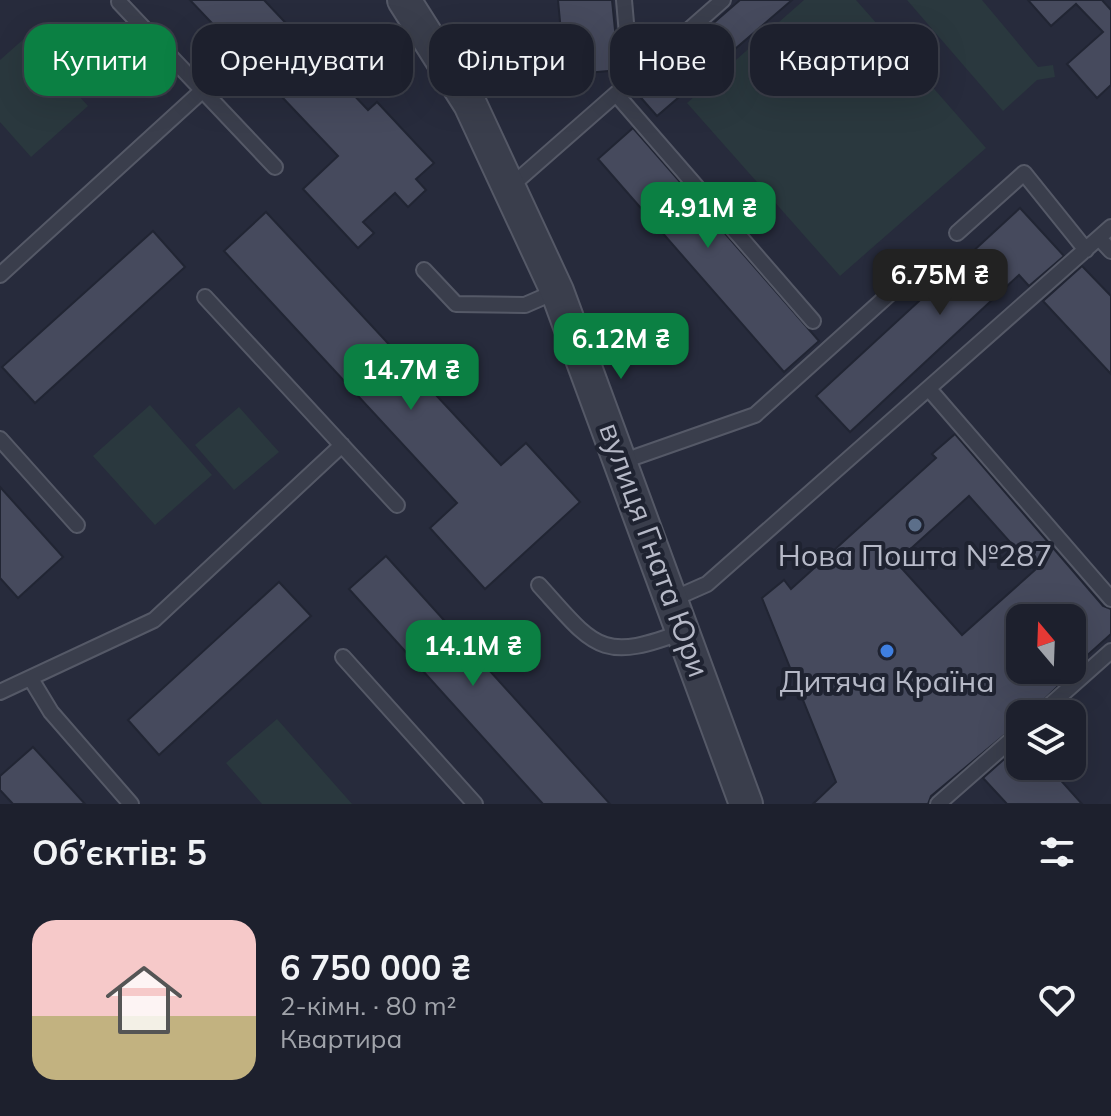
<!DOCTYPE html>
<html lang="uk">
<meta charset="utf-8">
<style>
body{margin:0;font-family:Mulish,sans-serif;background:#252835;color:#f1f3f6;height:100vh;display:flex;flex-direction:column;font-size:30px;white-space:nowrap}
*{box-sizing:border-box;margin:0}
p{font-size:26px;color:#a0a3aa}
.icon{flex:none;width:44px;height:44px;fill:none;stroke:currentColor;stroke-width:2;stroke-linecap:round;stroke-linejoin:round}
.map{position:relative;height:804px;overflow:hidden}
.panel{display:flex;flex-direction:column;background:#1d202d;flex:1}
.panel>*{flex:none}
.guide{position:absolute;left:24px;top:24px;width:1064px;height:72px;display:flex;gap:16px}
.needle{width:52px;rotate:341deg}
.tools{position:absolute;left:1006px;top:604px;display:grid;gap:16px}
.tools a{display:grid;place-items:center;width:80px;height:80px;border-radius:16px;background:#1d202d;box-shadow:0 8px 32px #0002,0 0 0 2px #3b3e49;font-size:40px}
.price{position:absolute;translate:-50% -68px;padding:0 18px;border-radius:16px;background:#0b8043;color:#fff;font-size:26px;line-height:52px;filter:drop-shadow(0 2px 4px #0008)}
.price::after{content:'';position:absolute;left:50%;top:48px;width:24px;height:18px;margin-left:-12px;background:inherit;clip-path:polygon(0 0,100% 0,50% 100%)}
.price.current{background:#222;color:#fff}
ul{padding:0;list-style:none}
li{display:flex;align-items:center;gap:24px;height:200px;padding:0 32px}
li span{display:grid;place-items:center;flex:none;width:224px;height:160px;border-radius:24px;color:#555}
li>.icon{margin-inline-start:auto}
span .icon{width:96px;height:96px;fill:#fffc;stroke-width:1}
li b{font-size:34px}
h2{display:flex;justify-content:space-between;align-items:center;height:96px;padding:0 32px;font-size:34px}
.tag{padding:0 28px;border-radius:24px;background:#1d202d;box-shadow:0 8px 32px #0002,0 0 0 2px #3b3e49;font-size:28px;line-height:72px}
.tag.current{background:#0b8043;color:#fff}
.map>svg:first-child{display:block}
.green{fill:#2a383e}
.building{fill:#464a5d;stroke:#212533;stroke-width:2;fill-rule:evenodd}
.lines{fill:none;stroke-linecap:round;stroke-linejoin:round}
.service-casing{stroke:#555967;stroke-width:18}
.tertiary-casing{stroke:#555967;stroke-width:36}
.service{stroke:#3a3e4c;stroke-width:14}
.tertiary{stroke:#3a3e4c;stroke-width:32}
.service-dot{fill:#5c6f8a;stroke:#1f2331;stroke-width:3}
.shop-dot{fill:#3f7fe0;stroke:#1f2331;stroke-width:3}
.labels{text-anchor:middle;stroke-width:8;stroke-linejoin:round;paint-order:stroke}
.street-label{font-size:30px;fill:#b6b9c7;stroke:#1f2331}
.poi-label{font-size:30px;fill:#b6b9c7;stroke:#1f2331}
</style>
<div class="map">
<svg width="1111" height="804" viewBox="0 0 1111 804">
<rect width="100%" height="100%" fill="#272b3c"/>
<path class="green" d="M804 0H856L986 148 840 276 687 103Z
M907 0H982L1038 67 1053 65 1055 77 1037 80 1003 111Z
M26 37 88 106 31 157 0 122V60Z
M150 405 212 475 155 525 93 456Z
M239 407 279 452 234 490 195 445Z
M277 719 352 804H262L226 763Z"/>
<path class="building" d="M190 0H264L368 110 377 102 434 163 416 179 426 190 408 207 395 193 363 222 374 233 358 248 303 189 338 156Z
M558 0H612L619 70 565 75Z
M740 0H792L657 116 635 91Z
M1028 0H1102L1111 10V85L1097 98 1067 64 1103 32 1076 4 1051 26Z
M633 128 819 341 784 372 598 159Z
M1020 208 1064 256 1029 286 1019 275 850 432 816 396Z
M266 212 501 465 526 443 580 502 485 589 430 528 457 503 224 251Z
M153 231 185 267 35 403 2 367Z
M1082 266 1111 296V374L1043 301Z
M955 434 1103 606 1111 609V634L1072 669V618H1020V670H1075L1029 714H1020V722L931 796 928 804H813L836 782 762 598 784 580 791 589 936 458 932 454ZM969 496 1035 570 962 635 896 562Z
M0 487 63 557 18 598 0 578Z
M386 556 610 804H543L349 589Z
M279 582 311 616 159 755 128 720Z
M1020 745V766H1048L1082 804H1007L983 778Z
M33 747 65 782 85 804H13L0 790V776Z"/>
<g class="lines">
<defs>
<path id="service" d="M624 0 631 80
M119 2 275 167
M616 94 813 321
M511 186 723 0
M957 233 1024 173 1086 250
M1099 238 1111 251
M424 270 456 304 525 305 557 291
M0 275 203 90
M205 297 397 505
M929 389 1111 599
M0 439 77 525
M621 462 755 415 926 261
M539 585C594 646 600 664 684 631
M673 599 707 584 1111 227
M343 657 475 804
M31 679 51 712 131 804
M0 692 154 620 342 445
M1040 714 1111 651
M938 804 1020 732"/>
<path id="tertiary" d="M404 0 470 104 557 291 746 804"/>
</defs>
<use href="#service" class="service-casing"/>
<use href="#tertiary" class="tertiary-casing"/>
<use href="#service" class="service"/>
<use href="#tertiary" class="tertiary"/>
</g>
<circle class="service-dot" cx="915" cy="525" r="8"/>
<circle class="shop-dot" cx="887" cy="651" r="8"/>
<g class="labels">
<g class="street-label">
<text transform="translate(654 550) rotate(70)" y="10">вулиця Гната Юри</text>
</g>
<g class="poi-label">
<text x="915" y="566">Нова Пошта №287</text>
<text x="887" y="692">Дитяча Країна</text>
</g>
</g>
</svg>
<div class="tools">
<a><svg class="needle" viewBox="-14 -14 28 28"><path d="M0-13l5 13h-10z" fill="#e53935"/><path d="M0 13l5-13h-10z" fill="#a0a3aa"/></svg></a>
<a><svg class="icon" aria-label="layers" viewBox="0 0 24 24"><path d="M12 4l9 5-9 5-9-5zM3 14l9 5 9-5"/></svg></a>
</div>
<b class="price" style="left:708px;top:250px">4.91M ₴</b>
<b class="price current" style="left:940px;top:317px">6.75M ₴</b>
<b class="price" style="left:621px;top:381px">6.12M ₴</b>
<b class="price" style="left:411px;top:412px">14.7M ₴</b>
<b class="price" style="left:473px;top:688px">14.1M ₴</b>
<div class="guide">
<a class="tag current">Купити</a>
<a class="tag">Орендувати</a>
<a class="tag">Фільтри</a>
<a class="tag">Нове</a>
<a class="tag">Квартира</a>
</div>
</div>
<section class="panel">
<h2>Об’єктів: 5<svg class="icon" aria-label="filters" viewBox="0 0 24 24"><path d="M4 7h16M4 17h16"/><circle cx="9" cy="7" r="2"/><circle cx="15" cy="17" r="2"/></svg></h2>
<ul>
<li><span style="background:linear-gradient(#f6c9c9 60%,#c2b280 0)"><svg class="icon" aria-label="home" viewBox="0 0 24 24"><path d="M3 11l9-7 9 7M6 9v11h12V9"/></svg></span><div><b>6 750 000 ₴</b><p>2-кімн. · 80 m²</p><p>Квартира</p></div><svg class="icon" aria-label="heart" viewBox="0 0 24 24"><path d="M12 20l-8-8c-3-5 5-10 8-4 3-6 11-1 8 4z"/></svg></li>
</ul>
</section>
